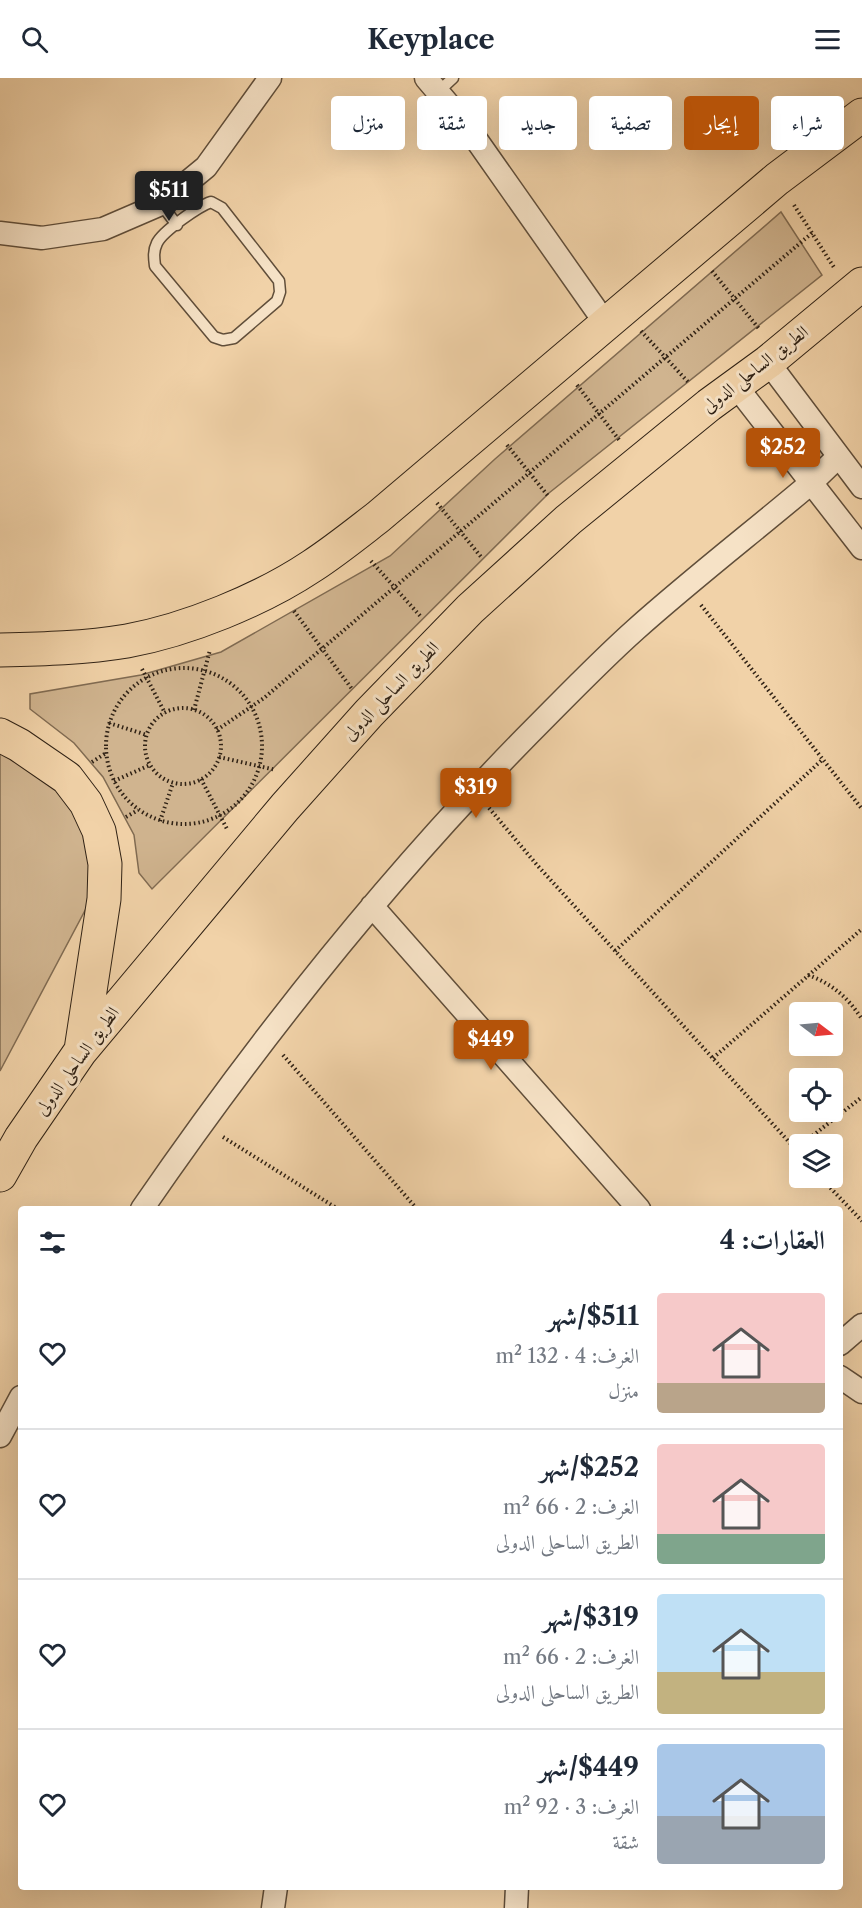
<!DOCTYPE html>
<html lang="ar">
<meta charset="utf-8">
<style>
body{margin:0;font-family:"Libre Caslon Text",Amiri,serif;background:#f2f2f3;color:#1f2937;direction:rtl;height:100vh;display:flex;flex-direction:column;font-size:22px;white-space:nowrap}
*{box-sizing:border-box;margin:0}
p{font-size:20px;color:#747a83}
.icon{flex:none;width:33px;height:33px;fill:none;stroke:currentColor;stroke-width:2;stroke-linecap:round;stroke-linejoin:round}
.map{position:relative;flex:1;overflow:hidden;direction:ltr}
.details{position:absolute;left:18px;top:1128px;width:825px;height:684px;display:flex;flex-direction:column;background:#fff;border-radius:6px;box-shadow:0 6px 24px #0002;direction:rtl}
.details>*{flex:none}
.top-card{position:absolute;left:18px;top:18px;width:826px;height:54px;direction:rtl;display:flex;gap:12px}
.needle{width:39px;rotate:106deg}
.controls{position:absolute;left:789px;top:924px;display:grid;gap:12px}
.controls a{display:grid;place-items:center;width:54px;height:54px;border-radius:6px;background:#fff;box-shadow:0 6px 24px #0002;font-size:30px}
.price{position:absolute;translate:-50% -51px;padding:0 14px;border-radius:6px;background:#b45309;color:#fff;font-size:20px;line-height:39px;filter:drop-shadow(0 2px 3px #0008)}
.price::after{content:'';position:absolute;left:50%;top:36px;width:18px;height:14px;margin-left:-9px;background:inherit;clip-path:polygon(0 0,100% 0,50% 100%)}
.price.active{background:#222;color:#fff}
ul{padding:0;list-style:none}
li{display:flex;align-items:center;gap:18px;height:150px;padding:0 18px}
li+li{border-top:2px solid #e0e1e3}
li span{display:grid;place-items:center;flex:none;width:168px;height:120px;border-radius:6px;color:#555}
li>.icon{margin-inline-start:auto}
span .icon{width:72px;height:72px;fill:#fffc;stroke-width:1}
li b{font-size:26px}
h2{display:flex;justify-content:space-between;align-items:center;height:72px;padding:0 18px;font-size:26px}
.chip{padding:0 21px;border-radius:6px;background:#fff;box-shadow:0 6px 24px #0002;font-size:21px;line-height:54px}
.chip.active{background:#b45309;color:#fff}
header{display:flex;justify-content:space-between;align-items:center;height:78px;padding:0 18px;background:#fff;font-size:27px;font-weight:700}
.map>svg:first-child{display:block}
.green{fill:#d0b48f;stroke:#806b52;stroke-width:1.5}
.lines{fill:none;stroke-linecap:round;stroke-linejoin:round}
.lane-casing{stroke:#604e3a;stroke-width:13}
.street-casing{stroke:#604e3a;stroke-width:25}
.highway-casing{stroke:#302215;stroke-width:35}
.path{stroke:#302215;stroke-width:4;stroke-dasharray:1.5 3;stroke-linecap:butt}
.lane{stroke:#f6e2c6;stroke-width:10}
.street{stroke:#f6e2c6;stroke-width:22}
.highway{stroke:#f1d2a8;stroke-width:33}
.labels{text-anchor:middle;stroke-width:6;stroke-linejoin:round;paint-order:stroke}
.street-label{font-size:18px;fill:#302215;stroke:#f6e2c6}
</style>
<header><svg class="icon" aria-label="menu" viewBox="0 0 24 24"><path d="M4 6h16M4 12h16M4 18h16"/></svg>Keyplace<svg class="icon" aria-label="search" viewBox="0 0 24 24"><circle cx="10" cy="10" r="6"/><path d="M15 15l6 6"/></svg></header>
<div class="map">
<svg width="862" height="1830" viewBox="0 0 862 1830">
<rect width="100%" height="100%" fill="#f1d2a8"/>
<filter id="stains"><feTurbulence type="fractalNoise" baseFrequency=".00333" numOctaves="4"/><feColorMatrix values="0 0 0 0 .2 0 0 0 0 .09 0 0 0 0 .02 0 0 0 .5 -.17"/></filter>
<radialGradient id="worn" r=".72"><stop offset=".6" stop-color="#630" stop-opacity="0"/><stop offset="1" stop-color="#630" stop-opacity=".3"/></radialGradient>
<path class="green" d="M781 134 822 197 549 415 152 811 139 795 134 757 103 699 74 665 30 631V616L141 597 221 574 390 478 495 381Z
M0 673 43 695 76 729 92 771 90 823 0 993Z"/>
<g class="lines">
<defs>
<path id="lane" d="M439 13 453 0
M211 124 222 130 279 203 280 214 277 223 234 260 223 262 214 259 155 188C154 180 153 173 157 165 163 153 199 128 211 124Z
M161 126 177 147"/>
<path id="street" d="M426 0 466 47 606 246
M0 155 42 160 103 151 161 126 206 89 270 0
M768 284 862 409
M736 308 862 470
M372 828 639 1131
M142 1131C257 964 383 805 525 660 561 624 597 586 635 552 692 501 753 454 811 405L838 379
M840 1266 862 1247
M840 1299 862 1314
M0 1358 21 1319
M273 1830 276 1809
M516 1830 517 1809"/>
<path id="highway" d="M0 572C43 571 85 570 127 563 187 552 261 522 312 488 335 473 356 456 378 439L777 101 862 37
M0 657 19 667 67 700 86 725 99 753 105 786 104 821 81 972
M0 1097 21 1060 80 974 285 729 369 635 470 531 568 442 709 327 768 284 862 206"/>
</defs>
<use href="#lane" class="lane-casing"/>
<use href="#street" class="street-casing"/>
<use href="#highway" class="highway-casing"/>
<path class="path" d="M794 127 835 191
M712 193 760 252
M641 253 689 305
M577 307 620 363
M507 367 549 419
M437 425 482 480
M371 483 422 540
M701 527 862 731
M294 533 352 611
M106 668a78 78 0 1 1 156 0a78 78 0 1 1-156 0Z
M142 591 165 635
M145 668a38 38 0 1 1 76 0a38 38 0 1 1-76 0Z
M194 632 210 572
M109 645 147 657
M217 652 264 620 812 155
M219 679 276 692
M92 684 106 675
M201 701 227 751
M114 703 150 687
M489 730 537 787 800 1076
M126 739 138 732
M160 743 173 705
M615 873 823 681
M808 897C833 906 848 920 862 941
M283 977 417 1131
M713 980 862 851
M223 1059 338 1131
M802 1066 862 1019
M821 1100 862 1143"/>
<use href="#lane" class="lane"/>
<use href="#street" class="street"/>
<use href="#highway" class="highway"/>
</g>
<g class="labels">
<g class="street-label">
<text transform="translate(755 291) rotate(-38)" y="6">الطريق الساحلى الدولى</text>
<text transform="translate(391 613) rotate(-46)" y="6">الطريق الساحلى الدولى</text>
<text transform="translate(77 983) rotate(-54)" y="6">الطريق الساحلى الدولى</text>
</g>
</g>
<rect width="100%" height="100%" filter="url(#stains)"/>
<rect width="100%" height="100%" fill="url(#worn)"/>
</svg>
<div class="controls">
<a><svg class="needle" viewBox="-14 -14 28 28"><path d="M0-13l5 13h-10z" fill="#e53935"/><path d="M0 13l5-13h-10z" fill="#747a83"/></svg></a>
<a><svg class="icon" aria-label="locate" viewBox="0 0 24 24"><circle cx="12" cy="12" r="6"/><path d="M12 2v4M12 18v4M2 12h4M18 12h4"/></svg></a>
<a><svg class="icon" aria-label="layers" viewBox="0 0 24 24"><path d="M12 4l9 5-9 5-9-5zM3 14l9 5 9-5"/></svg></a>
</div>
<b class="price active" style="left:169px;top:144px">$511</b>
<b class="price" style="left:783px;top:401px">$252</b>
<b class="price" style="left:476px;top:741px">$319</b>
<b class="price" style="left:491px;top:993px">$449</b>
<div class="top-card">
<a class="chip">شراء</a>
<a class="chip active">إيجار</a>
<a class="chip">تصفية</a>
<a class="chip">جديد</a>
<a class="chip">شقة</a>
<a class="chip">منزل</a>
</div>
<section class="details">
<h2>العقارات: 4<svg class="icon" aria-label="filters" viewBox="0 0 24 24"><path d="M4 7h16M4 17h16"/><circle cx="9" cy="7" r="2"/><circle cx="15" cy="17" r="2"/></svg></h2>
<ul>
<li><span style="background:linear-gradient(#f6c9c9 75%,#b9a48a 0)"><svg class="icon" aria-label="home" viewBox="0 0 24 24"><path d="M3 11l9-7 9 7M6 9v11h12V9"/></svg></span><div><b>$511/شهر</b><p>الغرف: 4 · 132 m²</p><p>منزل</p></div><svg class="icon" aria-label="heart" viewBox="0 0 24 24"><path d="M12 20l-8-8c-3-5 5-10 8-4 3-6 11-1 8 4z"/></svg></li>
<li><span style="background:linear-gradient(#f6c9c9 75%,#7fa58c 0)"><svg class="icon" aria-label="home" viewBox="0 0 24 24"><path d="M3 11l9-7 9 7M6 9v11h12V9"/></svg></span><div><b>$252/شهر</b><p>الغرف: 2 · 66 m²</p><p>الطريق الساحلى الدولى</p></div><svg class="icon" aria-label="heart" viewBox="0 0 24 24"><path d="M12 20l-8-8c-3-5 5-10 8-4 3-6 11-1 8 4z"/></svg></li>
<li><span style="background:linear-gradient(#bfe0f5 65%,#c2b280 0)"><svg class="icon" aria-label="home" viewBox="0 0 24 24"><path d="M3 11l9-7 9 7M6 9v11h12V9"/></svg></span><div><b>$319/شهر</b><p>الغرف: 2 · 66 m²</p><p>الطريق الساحلى الدولى</p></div><svg class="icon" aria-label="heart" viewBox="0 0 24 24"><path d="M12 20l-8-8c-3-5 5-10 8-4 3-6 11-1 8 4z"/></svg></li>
<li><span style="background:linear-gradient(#a9c7e8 60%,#9aa5b1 0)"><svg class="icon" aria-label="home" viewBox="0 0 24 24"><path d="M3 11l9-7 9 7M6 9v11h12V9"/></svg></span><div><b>$449/شهر</b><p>الغرف: 3 · 92 m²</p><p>شقة</p></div><svg class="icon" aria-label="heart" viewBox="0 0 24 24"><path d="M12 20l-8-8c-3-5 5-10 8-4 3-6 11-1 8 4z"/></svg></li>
</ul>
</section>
</div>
